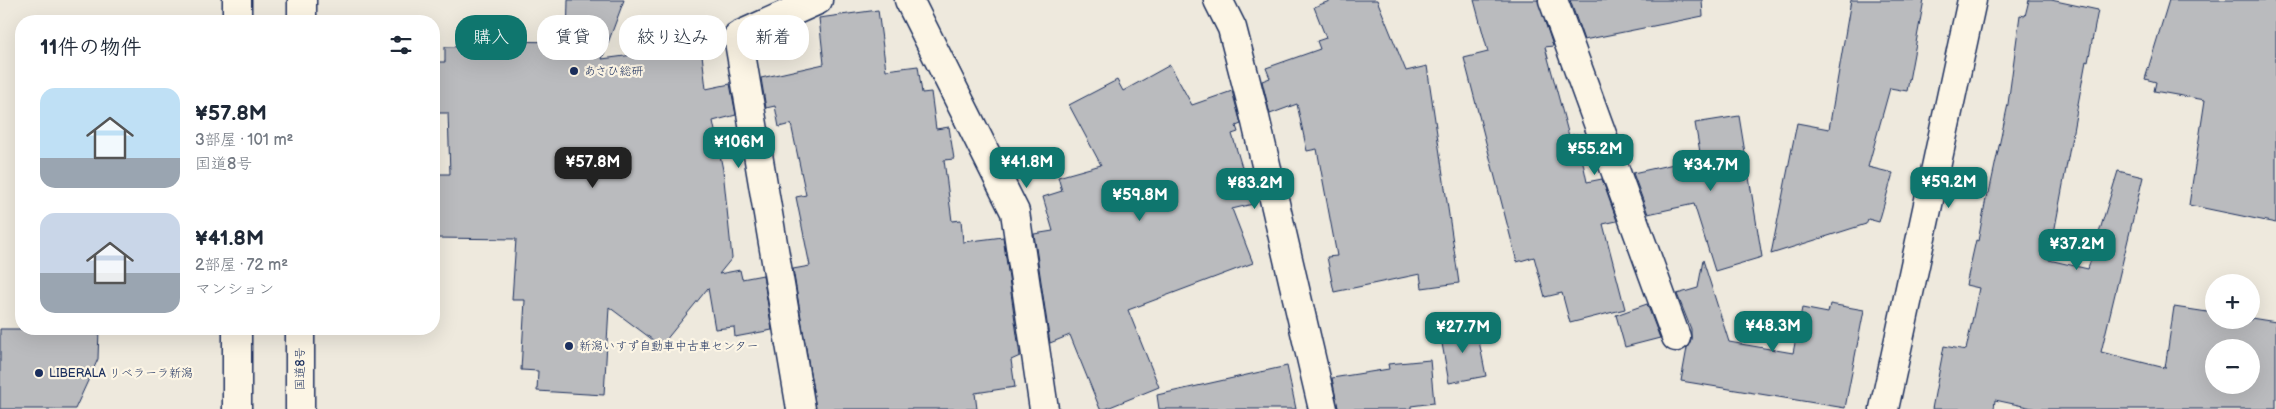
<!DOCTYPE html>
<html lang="ja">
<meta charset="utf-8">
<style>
body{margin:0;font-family:"Balsamiq Sans","Klee One",sans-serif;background:#f2f2f3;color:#1f2937;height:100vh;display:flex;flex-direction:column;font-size:19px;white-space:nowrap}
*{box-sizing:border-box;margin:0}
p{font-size:16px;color:#747a83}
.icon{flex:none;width:28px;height:28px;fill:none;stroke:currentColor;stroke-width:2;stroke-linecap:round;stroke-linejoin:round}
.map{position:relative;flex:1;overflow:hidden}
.details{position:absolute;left:15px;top:15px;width:425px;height:320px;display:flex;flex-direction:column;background:#fff;border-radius:20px;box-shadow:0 5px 20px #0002}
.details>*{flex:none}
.guide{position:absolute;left:455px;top:15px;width:475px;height:45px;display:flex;gap:10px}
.tools{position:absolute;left:2205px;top:274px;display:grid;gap:10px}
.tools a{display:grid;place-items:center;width:55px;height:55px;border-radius:50%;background:#fff;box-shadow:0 5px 20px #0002;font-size:25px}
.price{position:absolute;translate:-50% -42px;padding:0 11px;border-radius:10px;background:#0f766e;color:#fff;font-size:16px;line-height:32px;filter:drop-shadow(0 1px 2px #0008)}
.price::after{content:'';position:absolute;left:50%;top:30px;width:15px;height:11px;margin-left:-8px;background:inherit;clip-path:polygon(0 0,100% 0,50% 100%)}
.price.on{background:#222;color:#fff}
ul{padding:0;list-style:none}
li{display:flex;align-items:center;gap:15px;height:125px;padding:0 25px}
li span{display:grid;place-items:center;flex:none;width:140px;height:100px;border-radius:15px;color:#555}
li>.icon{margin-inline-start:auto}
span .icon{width:60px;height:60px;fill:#fffc;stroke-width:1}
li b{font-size:21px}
h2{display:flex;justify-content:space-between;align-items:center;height:60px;padding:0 25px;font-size:21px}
.tag{padding:0 18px;border-radius:20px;background:#fff;box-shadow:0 5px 20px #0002;font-size:18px;line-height:45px}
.tag.on{background:#0f766e;color:#fff}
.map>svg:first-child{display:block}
.building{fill:#babbbe;stroke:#1b2f5e;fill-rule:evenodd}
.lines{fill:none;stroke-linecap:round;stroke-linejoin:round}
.street-casing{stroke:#1b2f5e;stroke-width:31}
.highway-casing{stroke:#1b2f5e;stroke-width:31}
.street{stroke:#fcf5e5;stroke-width:28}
.highway{stroke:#fcf5e5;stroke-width:28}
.poi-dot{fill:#1b2f5e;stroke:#fcf5e5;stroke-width:2}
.labels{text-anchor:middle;stroke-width:4.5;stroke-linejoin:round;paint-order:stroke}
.poi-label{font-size:12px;fill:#1b2f5e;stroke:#fcf5e5;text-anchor:start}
.street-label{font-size:12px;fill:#1b2f5e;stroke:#fcf5e5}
</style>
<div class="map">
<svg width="2276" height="409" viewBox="0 0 2276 409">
<rect width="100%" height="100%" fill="#eee9dd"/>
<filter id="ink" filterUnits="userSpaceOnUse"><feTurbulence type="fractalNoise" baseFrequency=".02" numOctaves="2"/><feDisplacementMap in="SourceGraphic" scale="10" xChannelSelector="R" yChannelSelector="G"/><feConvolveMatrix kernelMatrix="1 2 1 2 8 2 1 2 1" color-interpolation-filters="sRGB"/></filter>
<g filter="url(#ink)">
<path class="building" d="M568 0H624L602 59 701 46 706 89 730 84 736 115 713 121 723 170 732 258 719 274 740 270 742 279 763 275 772 330 735 337 734 327 715 329 708 288 661 346 609 307 604 395 537 391 538 371 521 370 525 300H512L516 239 434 238V190H439V174H450L448 113H434V62H445V47L488 46V41L567 42Z
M1332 0H1377L1406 71 1427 66 1459 283 1422 288 1420 274 1334 292 1327 257 1337 256 1317 149 1307 151 1297 104 1270 114 1262 81 1270 78 1266 68 1320 49 1317 41 1326 38 1314 7Z
M1474 0H1538L1553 46 1545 47 1569 136 1577 134 1587 182 1602 179 1617 221 1603 224 1625 309 1570 323 1562 293 1545 297 1534 257 1517 262 1464 58 1488 52Z
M1570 0H1702L1703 16 1584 40Z
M1851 0H1924L1907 91 1890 88 1868 167 1893 173 1879 222 1868 219 1866 224 1771 254 1797 123 1829 129Z
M2029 0H2051L2098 10 2088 62 2086 61 2049 260 2088 269 2118 171 2143 177 2101 352 2165 368 2174 307 2214 313V320H2251V318L2276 322V409H2037L1995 400 1994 409H1932L1944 346 1966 350 1979 288 1966 285 1976 240 1978 241 1987 193H1989L2008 104 2020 15 2025 16ZM2214 348H2251V385H2214Z
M2169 0H2276V223L2189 205 2205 100 2154 91 2156 82 2145 79Z
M878 10 886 70 918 66 922 93 931 92 936 129 949 127 954 159 944 160 952 221 961 220 963 242 1003 237 1020 356 1011 360 1015 387 975 393 977 409H816L793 269 810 266 796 197 806 195 791 124 779 127 775 106 766 108 761 78 824 64 819 18Z
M1170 65 1192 105 1232 91 1241 124 1236 126 1238 132 1232 134 1253 204 1232 209 1253 263 1128 310 1159 387 1105 409H1100L1070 335 1050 343 1034 234 1053 231 1043 197 1062 191 1058 177 1101 165 1069 105 1117 80 1123 91Z
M1739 116 1762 257 1715 271 1694 204 1648 214 1633 173 1701 158 1695 123Z
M1703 260 1729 342 1793 353 1802 308 1828 313 1830 304 1864 310 1845 408 1681 381 1687 348 1691 339V329L1677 294 1698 288Z
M1647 304 1660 338 1625 347 1616 315Z
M1476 326 1486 376 1449 383 1440 332Z
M0 329H99L98 359 75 409H0Z
M1430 360 1434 403 1411 406V409H1338L1332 378 1389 369 1388 364Z
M1287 366 1296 409H1159L1157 395Z"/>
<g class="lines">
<defs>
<path id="street" d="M909 0 1015 212 1044 409
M1218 0 1232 28 1253 109 1323 409
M1553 0 1676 337
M801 409 738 36 818 0
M1884 409 1972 0"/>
<path id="highway" d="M237 21V0
M302 21V0
M237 409V329
M300 409V329"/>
</defs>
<use href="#street" class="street-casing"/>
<use href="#highway" class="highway-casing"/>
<use href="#street" class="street"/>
<use href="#highway" class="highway"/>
</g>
</g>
<g class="poi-dot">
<circle cx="574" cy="71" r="5"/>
<circle cx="569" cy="346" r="5"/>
<circle cx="39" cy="373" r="5"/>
</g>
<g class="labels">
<g class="poi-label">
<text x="584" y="75">あさひ総研</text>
<text x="579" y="350">新潟いすず自動車中古車センター</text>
<text x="49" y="377">LIBERALA リベラーラ新潟</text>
</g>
<g class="street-label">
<text transform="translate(300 369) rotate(-90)" y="4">国道8号</text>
</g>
</g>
</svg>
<div class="tools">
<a>+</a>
<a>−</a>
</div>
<b class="price" style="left:739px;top:169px">¥106M</b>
<b class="price" style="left:1595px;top:176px">¥55.2M</b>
<b class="price on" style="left:593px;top:189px">¥57.8M</b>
<b class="price" style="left:1027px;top:189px">¥41.8M</b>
<b class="price" style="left:1711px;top:192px">¥34.7M</b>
<b class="price" style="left:1949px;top:209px">¥59.2M</b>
<b class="price" style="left:1255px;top:210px">¥83.2M</b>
<b class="price" style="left:1140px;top:222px">¥59.8M</b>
<b class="price" style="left:2077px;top:271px">¥37.2M</b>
<b class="price" style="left:1773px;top:353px">¥48.3M</b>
<b class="price" style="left:1463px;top:354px">¥27.7M</b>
<div class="guide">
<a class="tag on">購入</a>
<a class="tag">賃貸</a>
<a class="tag">絞り込み</a>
<a class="tag">新着</a>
</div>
<section class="details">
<h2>11件の物件<svg class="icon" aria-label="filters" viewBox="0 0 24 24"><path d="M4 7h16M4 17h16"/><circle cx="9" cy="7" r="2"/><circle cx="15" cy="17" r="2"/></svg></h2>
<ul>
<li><span style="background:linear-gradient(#bfe0f5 70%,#9aa5b1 0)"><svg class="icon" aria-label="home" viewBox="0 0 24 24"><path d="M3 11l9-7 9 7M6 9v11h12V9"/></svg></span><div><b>¥57.8M</b><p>3部屋 · 101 m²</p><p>国道8号</p></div></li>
<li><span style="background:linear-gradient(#c9d6e8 60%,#9aa5b1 0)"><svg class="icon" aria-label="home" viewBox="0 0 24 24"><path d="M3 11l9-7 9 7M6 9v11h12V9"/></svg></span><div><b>¥41.8M</b><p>2部屋 · 72 m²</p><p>マンション</p></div></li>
</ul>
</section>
</div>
